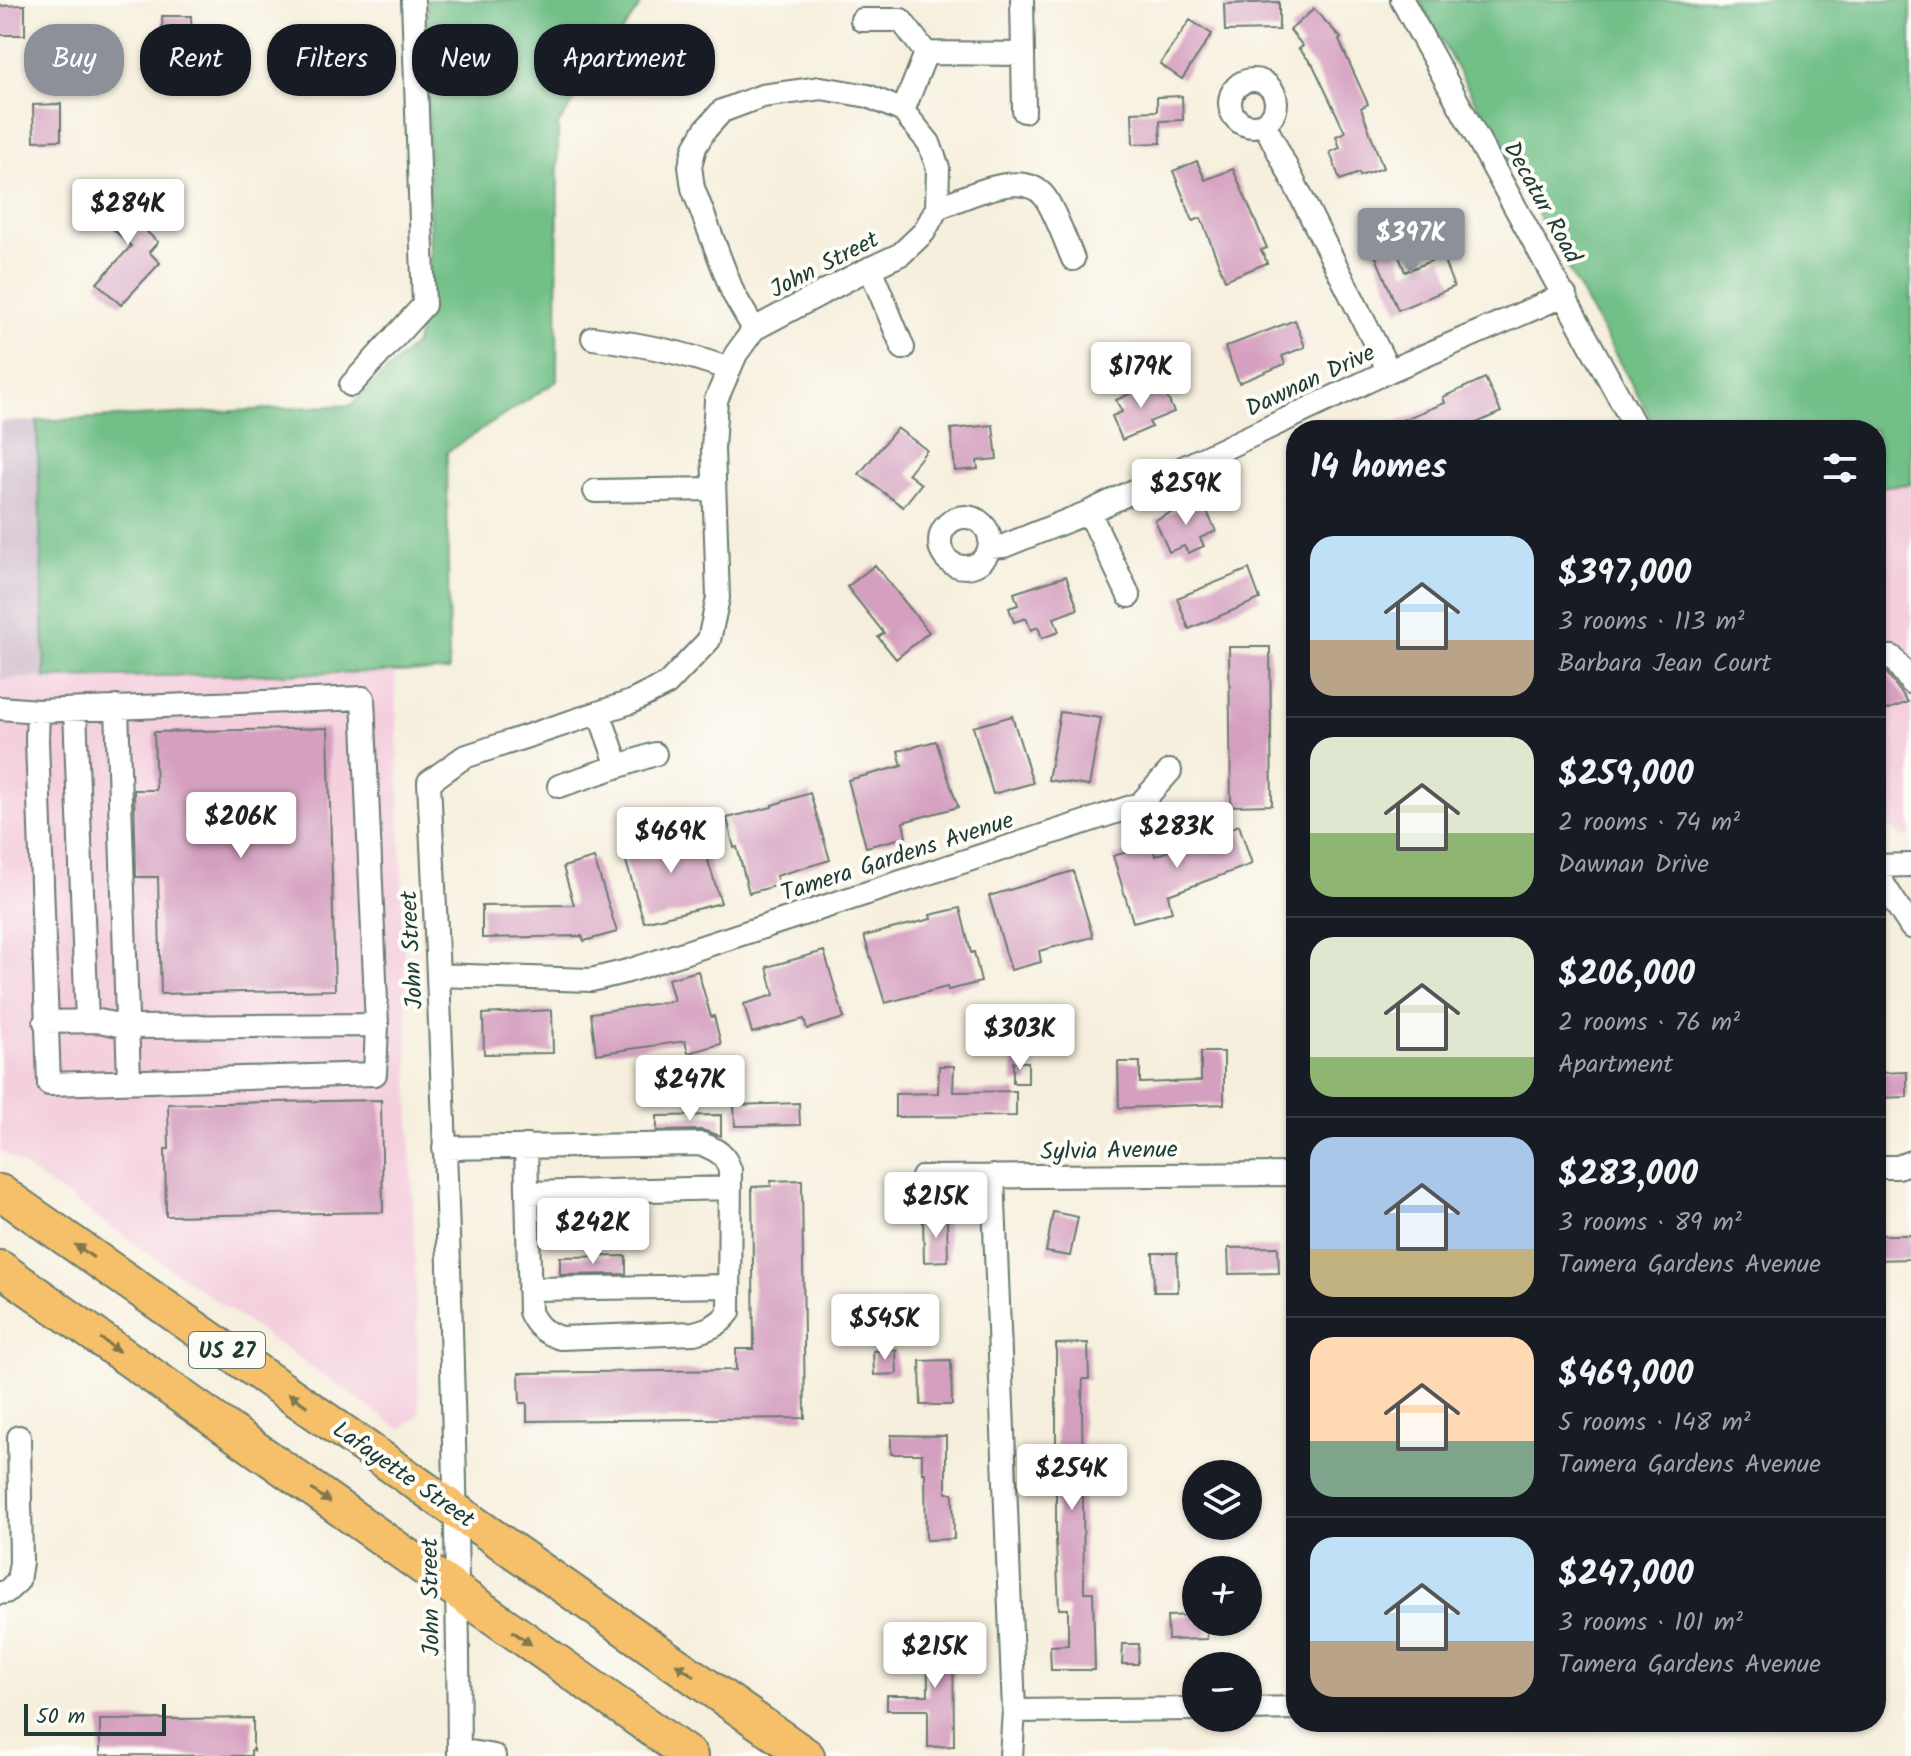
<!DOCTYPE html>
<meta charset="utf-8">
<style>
body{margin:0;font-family:Kalam,sans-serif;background:#20242c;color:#f1f3f6;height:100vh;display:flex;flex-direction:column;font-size:30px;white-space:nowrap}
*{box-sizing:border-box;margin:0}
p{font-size:26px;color:#9ea1a6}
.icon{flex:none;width:44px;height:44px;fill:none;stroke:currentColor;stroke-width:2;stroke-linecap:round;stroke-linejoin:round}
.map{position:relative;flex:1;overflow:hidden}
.side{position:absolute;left:1286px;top:420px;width:600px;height:1312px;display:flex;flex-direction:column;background:#171b24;border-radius:32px;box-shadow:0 2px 6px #0004}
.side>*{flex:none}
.guide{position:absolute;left:24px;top:24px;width:760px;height:72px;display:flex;gap:16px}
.buttons{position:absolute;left:1182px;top:1460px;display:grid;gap:16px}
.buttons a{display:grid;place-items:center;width:80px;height:80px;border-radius:50%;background:#171b24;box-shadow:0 2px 6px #0004;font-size:40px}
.scale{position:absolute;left:24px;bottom:20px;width:142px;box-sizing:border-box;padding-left:8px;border:4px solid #1f3d34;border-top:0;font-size:22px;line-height:28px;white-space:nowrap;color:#1f3d34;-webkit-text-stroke:6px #fdfcf7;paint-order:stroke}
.price{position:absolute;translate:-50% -68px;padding:0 18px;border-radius:8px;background:#fff;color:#222;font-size:26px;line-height:52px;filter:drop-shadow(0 2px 4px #0008)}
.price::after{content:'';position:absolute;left:50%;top:48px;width:24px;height:18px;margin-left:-12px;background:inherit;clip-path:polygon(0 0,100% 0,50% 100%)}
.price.selected{background:#8c9099;color:#fff}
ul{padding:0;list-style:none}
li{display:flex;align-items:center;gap:24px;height:200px;padding:0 24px}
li+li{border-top:2px solid #363941}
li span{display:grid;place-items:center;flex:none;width:224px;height:160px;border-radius:24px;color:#555}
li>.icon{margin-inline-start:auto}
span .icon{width:96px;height:96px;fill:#fffc;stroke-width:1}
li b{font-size:34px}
h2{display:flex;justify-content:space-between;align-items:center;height:96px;padding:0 24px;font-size:34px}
.pill{padding:0 28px;border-radius:32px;background:#171b24;box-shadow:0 2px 6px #0004;font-size:28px;line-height:72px}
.pill.selected{background:#8c9099;color:#fff}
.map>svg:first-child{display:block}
.built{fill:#f4cfde}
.industrial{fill:#d0bdce}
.forest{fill:#72bf88;stroke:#487e5e;stroke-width:2}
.building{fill:#d5a0c0}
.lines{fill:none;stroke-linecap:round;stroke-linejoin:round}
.minor-casing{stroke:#6a7b6f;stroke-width:26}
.highway-casing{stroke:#6a7b6f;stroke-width:38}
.minor{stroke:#fff;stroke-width:22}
.highway{stroke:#f6c06b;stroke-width:34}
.oneway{fill:#80784d}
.labels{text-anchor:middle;stroke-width:8;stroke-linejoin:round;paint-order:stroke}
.shield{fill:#fdfcf7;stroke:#62766e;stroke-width:2}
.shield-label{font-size:22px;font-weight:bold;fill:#1f3d34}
.street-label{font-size:24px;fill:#1f3d34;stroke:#fdfcf7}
</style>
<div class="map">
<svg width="1911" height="1756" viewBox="0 0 1911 1756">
<rect width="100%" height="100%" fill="#fdfcf7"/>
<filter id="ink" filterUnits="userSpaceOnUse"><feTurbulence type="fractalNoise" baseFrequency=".0125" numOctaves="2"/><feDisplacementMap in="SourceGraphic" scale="16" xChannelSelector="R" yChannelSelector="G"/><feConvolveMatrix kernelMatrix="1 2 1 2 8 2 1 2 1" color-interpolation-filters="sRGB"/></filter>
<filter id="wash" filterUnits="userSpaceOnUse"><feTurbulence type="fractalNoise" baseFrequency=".006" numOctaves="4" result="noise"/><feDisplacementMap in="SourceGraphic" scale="32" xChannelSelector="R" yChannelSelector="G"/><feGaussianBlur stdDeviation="1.8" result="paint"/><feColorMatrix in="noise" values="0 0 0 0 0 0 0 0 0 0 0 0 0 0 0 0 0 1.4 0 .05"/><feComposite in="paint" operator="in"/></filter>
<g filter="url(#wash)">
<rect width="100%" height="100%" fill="#f6efdd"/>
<path class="built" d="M1911 484V836L1904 837 1879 822 1876 816V487Z
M395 671 420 1415 400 1429 0 1150V679Z"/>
<path class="industrial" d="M37 421 45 678 0 679V422Z"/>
<path class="forest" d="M427 0H644L558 125 557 381 447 452 449 671 45 678 37 421 351 405 416 343 430 272Z
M1419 0H1911V484L1876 487V430H1657Z"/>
<g id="blocks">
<path class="building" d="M1279 2V30L1225 31 1224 4Z
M25 5V35H0V6Z
M1314 9 1341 38 1339 40 1368 104 1361 108 1383 168 1360 176 1359 173 1340 180 1330 152 1340 148 1336 136 1345 132 1313 65 1299 49 1303 46 1290 30Z
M162 16H191L192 42H163Z
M1190 20 1212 34 1182 79 1160 64Z
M189 61H209V83H189Z
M1182 96 1183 120 1160 121 1161 143 1133 144 1132 112 1157 111V97Z
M61 104V140L34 141 33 105Z
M1197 161 1205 180 1233 169 1267 248 1261 250 1267 263 1225 280 1201 218 1193 221 1173 171Z
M119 189 156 222 147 232 158 242 149 252 160 263 121 305 97 283 131 246 96 213Z
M1392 238 1405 272 1442 256 1454 287 1398 310 1371 245Z
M1295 320 1305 347 1282 356 1285 364 1239 383 1225 347Z
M1485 378 1501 412 1461 430H1377L1445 403 1443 397Z
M1150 385 1152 389 1162 385 1174 412 1149 422 1152 427 1122 440 1112 416 1122 412 1116 400Z
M993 425 997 459 977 461 978 469 955 471 951 429Z
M897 428 927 450 908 474 921 484 903 507 859 474Z
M1201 499 1216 531 1200 538 1204 546 1188 553 1184 546 1169 552 1155 520Z
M875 565 929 632 896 659 878 637 884 633 847 587Z
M1249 569 1260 599 1189 629 1177 598Z
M1066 576 1078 609 1054 618 1059 632 1042 638 1038 627 1031 630 1026 618 1014 622 1009 608 1018 605 1014 593Z
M1229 647H1270L1272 805 1231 806Z
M1876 671H1885L1908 702 1876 714Z
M1060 712 1101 718 1089 786 1048 780Z
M1012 716 1033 783 993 794 973 727Z
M328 728 335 990 161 994 158 877H136L134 790H156L154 732Z
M936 741 958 807 903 822 906 837 866 847 848 780 902 766 898 751Z
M810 793 830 860 776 876 779 885 749 893 737 847 734 848 727 818 772 807V805Z
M1239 825 1252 864 1168 895 1172 912 1133 922 1113 856 1152 845 1155 856Z
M698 828 721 903 644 922 622 848Z
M594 858 617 932 584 941 582 936 482 938V906L574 905 563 867Z
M1073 871 1093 937 1039 951 1041 962 1011 970 989 896Z
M960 908 971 953 974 952 981 982 948 990 947 987 885 1003 864 936 931 919 930 915Z
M824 951 844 1018 807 1029 804 1019 752 1033 744 1004 774 995 767 967Z
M698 971 711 1017 714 1016 721 1044 688 1053 685 1041 596 1054 591 1013 674 1001 668 979Z
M552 1010 553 1053 484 1054 483 1014Z
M1201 1052H1224V1104L1119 1108 1118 1062H1140V1083L1201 1081Z
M1013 1062H1028V1083H1013Z
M939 1066H954L953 1092 1016 1091V1116L895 1117V1094L938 1093Z
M1907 1072V1097L1876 1098V1073Z
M381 1100 383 1212 166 1216 165 1149H169L168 1104Z
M799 1103 800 1125 735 1126 734 1105Z
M721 1115V1136L702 1130 657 1131V1116Z
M802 1180 805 1418 527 1421V1403H520L519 1373 736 1370V1349H754L752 1187 771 1186V1181Z
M562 1206 628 1207 627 1229 562 1228Z
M1053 1212 1078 1217 1070 1256 1046 1252Z
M947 1217 948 1261 924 1262 923 1218Z
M1876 1235H1911V1259L1876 1260Z
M1278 1247 1279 1273 1229 1274 1228 1248Z
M1153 1253H1177L1178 1292H1154Z
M626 1256V1274L560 1275V1257Z
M1088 1343 1089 1379H1083L1082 1403 1084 1592H1093L1095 1670H1051L1050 1646 1068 1645V1609H1059L1056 1541V1344Z
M896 1350 897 1374 874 1375 873 1351Z
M951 1360 952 1405H921L920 1361Z
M891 1435 946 1436V1493H953L954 1539 926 1540 925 1473H922V1454H891Z
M1196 1615V1622H1207V1639L1168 1640 1167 1616Z
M953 1628 954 1746 928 1747V1710H887V1695H928L927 1629Z
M1123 1644H1139L1138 1664H1122Z
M253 1718V1751H251V1756L100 1755V1720Z"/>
</g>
</g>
<g filter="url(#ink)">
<use href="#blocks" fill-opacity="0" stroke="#6a7b6f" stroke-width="2"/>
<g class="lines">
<defs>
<path id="minor" d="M1402 0 1637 430
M862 20H901L926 53
M1023 54 1024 111
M1230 103a23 23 0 1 1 46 0a23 23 0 1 1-46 0Z
M903 111 926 53 1023 54 1022 0
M1264 123 1389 371
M937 208C965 198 1021 168 1044 196 1054 209 1066 242 1073 259
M870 268 903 348
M593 338C642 345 681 351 728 369
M351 385 424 305 413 0
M595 491 714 489
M1089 512 1129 596
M940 542a25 25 0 1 1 50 0a25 25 0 1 1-50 0Z
M990 547 1004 546 1089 512 1389 371 1565 295
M1876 657H1892L1911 682
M117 707 129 1080
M0 708 38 711 37 740 49 1084 375 1074 377 1025 363 698 38 711
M75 710 87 1021
M599 713 618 766
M559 786 655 754
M1876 866 1911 865
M1876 873 1911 927
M438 975 591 980 628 971 1140 804 1170 771
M45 1022 99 1021 128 1027 377 1025
M444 1148 702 1144C718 1150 725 1155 730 1170L729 1312C720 1325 709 1329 694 1333L560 1338C544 1332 537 1327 530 1312L526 1146
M1876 1167H1898L1911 1162
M993 1176 1014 1711 1011 1756
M923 1177 1296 1174
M527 1193 730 1188
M529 1289 729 1286
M0 1593 6 1592 18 1581 21 1562 19 1437
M1248 1709 1296 1708
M1014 1711 1196 1709
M459 1750 494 1756
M459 1756C457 1432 445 1106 429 782L464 757 631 702 667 684 709 640 718 598 713 449 716 400 736 354 754 329 858 274 901 254 924 232 937 208 938 168 929 143 903 111 868 96 821 88 762 96 722 111 705 130 695 147 690 166 693 188 733 293 754 329"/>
<path id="highway" d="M0 1192 807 1756
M0 1268 690 1756"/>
</defs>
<use href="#minor" class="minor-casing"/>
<use href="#highway" class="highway-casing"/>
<use href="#minor" class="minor"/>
<use href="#highway" class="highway"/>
</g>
<defs><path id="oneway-solid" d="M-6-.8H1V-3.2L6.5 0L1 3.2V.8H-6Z" transform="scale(2)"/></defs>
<g class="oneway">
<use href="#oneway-solid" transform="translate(84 1251) rotate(-145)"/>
<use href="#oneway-solid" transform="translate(110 1345) rotate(36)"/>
<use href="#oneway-solid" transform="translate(298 1400) rotate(-145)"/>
<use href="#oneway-solid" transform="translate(321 1496) rotate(36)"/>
<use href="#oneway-solid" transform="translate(522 1638) rotate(35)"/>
<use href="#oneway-solid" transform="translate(685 1670) rotate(-145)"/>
</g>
</g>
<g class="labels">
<rect class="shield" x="189" y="1332" width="76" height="36" rx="6"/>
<g class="shield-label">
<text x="227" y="1358">US 27</text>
</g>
<g class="street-label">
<text transform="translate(1543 202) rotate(61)" y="8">Decatur Road</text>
<text transform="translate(824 264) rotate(-27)" y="8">John Street</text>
<text transform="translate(1310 380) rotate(-25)" y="8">Dawnan Drive</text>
<text transform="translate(897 856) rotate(-18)" y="8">Tamera Gardens Avenue</text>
<text transform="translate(411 950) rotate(-93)" y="8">John Street</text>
<text transform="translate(1109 1150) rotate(-1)" y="8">Sylvia Avenue</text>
<text transform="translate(404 1474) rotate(35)" y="8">Lafayette Street</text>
<text transform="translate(430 1597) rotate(-91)" y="8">John Street</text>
</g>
</g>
</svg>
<div class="buttons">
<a><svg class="icon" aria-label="layers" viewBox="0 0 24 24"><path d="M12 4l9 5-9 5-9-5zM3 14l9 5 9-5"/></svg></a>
<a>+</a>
<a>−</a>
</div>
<div class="scale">50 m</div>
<b class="price" style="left:128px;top:247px">$284K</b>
<b class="price selected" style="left:1411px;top:276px">$397K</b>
<b class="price" style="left:1141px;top:410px">$179K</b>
<b class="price" style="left:1186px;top:527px">$259K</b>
<b class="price" style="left:241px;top:860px">$206K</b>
<b class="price" style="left:1177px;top:870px">$283K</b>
<b class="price" style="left:671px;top:875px">$469K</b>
<b class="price" style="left:1020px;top:1072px">$303K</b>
<b class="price" style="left:690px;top:1123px">$247K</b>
<b class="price" style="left:936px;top:1240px">$215K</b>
<b class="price" style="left:593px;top:1266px">$242K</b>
<b class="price" style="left:885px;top:1362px">$545K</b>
<b class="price" style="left:1072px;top:1512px">$254K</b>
<b class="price" style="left:935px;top:1690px">$215K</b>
<div class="guide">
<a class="pill selected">Buy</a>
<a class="pill">Rent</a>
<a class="pill">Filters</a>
<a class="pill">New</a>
<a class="pill">Apartment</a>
</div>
<section class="side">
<h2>14 homes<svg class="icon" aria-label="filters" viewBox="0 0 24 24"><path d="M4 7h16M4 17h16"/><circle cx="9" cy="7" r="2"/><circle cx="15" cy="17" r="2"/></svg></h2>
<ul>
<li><span style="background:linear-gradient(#bfe0f5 65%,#b9a48a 0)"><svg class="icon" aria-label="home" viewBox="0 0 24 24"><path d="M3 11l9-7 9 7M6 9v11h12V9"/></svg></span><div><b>$397,000</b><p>3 rooms · 113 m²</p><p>Barbara Jean Court</p></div></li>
<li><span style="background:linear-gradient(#dfe7d0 60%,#8fb573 0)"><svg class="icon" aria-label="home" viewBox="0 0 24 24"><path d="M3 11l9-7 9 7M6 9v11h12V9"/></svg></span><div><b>$259,000</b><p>2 rooms · 74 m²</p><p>Dawnan Drive</p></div></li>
<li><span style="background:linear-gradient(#dfe7d0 75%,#8fb573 0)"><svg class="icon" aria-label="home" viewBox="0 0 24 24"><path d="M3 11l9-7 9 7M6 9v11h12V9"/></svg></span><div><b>$206,000</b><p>2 rooms · 76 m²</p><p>Apartment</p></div></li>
<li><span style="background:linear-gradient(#a9c7e8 70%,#c2b280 0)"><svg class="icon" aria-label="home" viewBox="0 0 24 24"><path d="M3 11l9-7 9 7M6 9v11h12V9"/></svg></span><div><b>$283,000</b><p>3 rooms · 89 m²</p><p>Tamera Gardens Avenue</p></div></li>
<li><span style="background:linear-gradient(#ffd9b3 65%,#7fa58c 0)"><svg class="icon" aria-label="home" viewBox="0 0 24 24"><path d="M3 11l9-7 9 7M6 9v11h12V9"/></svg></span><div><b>$469,000</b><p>5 rooms · 148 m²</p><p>Tamera Gardens Avenue</p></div></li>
<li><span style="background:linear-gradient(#bfe0f5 65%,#b9a48a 0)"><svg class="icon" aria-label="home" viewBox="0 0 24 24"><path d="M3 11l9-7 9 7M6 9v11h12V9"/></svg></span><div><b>$247,000</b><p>3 rooms · 101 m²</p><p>Tamera Gardens Avenue</p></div></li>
</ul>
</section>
</div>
